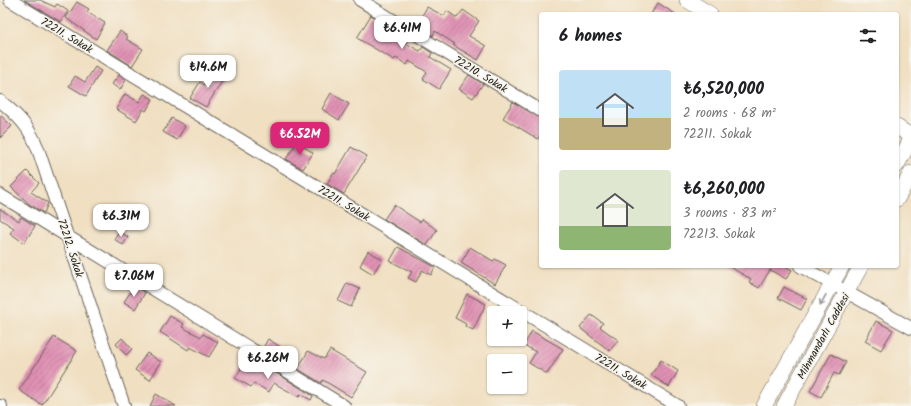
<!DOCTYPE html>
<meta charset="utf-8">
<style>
body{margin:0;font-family:Kalam,sans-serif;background:#f2f2f2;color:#202124;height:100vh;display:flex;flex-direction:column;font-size:15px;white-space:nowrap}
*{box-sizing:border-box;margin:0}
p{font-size:13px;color:#757577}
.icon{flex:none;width:22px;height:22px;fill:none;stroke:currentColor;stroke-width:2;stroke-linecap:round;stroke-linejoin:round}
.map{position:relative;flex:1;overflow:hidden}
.side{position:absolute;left:539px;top:12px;width:360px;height:256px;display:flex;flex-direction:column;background:#fff;border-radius:4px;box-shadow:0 1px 3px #0004}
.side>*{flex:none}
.controls{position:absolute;left:487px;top:306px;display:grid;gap:8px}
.controls a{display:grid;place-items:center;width:40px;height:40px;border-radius:4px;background:#fff;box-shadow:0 1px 3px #0004;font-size:20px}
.price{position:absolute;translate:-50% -34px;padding:0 9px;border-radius:8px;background:#fff;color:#222;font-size:13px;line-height:26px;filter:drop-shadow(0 1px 2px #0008)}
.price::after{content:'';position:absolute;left:50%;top:24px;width:12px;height:9px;margin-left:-6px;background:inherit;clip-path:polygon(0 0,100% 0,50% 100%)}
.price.on{background:#db2777;color:#fff}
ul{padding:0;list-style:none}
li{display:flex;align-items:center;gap:12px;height:100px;padding:0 20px}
li span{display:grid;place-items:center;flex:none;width:112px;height:80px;border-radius:4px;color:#555}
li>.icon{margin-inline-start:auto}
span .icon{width:48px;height:48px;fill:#fffc;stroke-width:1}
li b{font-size:17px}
h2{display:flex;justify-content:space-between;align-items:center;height:48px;padding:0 20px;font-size:17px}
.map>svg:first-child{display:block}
.building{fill:url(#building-hatch)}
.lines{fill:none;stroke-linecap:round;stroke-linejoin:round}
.minor-casing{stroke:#666056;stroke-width:14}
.tertiary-casing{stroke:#666056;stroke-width:16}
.minor{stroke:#fff;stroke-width:12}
.tertiary{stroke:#fff;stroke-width:15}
.oneway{stroke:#999}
.labels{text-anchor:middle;stroke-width:3;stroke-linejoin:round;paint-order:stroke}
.street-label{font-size:11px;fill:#1c1c1c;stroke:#f7f3e8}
</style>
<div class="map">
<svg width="911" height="406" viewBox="0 0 911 406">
<defs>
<pattern id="building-hatch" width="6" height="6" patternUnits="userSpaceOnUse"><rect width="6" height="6" fill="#e091b4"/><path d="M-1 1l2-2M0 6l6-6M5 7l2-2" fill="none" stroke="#b57692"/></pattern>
</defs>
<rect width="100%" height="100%" fill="#f7f3e8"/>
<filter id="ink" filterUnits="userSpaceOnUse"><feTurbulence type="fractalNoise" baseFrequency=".025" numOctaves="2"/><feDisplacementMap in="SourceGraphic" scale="8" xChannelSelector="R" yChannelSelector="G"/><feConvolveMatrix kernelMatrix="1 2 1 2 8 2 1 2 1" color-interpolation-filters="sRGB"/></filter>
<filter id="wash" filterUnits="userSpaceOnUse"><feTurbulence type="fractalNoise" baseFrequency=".012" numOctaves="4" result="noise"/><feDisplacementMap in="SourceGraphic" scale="16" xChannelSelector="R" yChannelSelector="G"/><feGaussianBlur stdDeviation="0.9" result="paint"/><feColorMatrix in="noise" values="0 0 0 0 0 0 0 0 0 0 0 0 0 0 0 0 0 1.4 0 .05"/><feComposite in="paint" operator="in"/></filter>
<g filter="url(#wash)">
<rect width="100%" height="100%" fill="#f0dfc1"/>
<g id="blocks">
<path class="building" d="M24 0H40L55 7 57 4 68 11 61 22Z
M77 2 89 9 87 12 105 23 96 39 66 18Z
M658 3 675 14H651Z
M427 7 444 16 447 11 457 18 463 10 479 21 469 36 486 46 478 60 453 45 455 44 435 31 433 36 416 26Z
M371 15 408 38 405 43 420 51 423 47 432 53 430 57 451 70 439 89 423 79 427 72 409 61 407 65 396 58 394 60 357 38Z
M120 31 128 37 126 39 143 49 132 66 107 50Z
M95 67 101 71 86 96 69 86 75 76 85 82Z
M217 69 226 75 206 107 190 98 200 82 206 86Z
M119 75 126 80 120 90 112 84Z
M469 75 483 84 473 98 459 89Z
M331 93 349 104 339 120 322 109Z
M125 94 139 102 144 94 153 99 146 111 143 109 136 121 116 109Z
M513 102 541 118V134L538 139 503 118Z
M0 115 12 126 0 138Z
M172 118 185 126 177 140 163 132Z
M297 142 313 153 303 169 286 159Z
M351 147 367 156 344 194 327 184 333 173 335 174Z
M27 171 39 183 31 192 48 203 44 213 29 204 11 187Z
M394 205 420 222 422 219 437 230 427 245 384 219Z
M0 209 19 221 21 217 35 226 24 243 10 233 14 228 0 219Z
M119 231 128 237 123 245 114 239Z
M398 247 435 267 431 275 422 270 416 282 408 278 412 272 390 261Z
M470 247 493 261 495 259 506 265 495 284 461 263Z
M368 251 382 259 373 274 360 266Z
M728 266H785L792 270 786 279 770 270 759 288 749 282 751 279Z
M347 283 360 289 351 307 338 301Z
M134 286 145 293 135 309 124 302Z
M784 287 807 299 801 310 778 298Z
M467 294 486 304 473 330 465 326 466 324 455 318Z
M591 315 603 323 600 327 618 340 610 351 580 328Z
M170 316 184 324 182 327 201 337 203 334 218 342 209 357 190 347 188 350 160 332Z
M876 321 893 330 881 350 865 341Z
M532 331 563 349 547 374 529 363 536 352 524 345Z
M54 337 77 351 42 405 19 390Z
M122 338 132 349 126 355 116 344Z
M268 339 287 351 282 359 263 348Z
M330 350 367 372 351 397 323 380 321 383 298 369 308 351 324 359Z
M147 353 161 362 150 380 135 370Z
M831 354 846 362 839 375 834 373 821 397 810 391Z
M661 360 678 371 669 387 651 375Z
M246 361 264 371 267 367 313 396 311 400 300 394 299 397 274 383 269 392 254 383 251 387 235 378Z
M156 394 176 406H150Z"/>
</g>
</g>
<g filter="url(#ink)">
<use href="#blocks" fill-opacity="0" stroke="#666056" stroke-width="1"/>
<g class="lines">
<defs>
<path id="minor" d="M10 0 678 406
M360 0 541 111
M0 101C18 115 30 128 38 149L124 406
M0 195 344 406
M800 266 911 328
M0 406H1"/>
<path id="tertiary" d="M687 0 710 14
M897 127 911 136
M897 165 911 139
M897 199 911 173
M764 406 842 266
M784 406 861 266"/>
</defs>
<use href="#minor" class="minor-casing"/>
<use href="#tertiary" class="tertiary-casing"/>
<use href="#minor" class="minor"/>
<use href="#tertiary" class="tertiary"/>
</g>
<defs><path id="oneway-shaft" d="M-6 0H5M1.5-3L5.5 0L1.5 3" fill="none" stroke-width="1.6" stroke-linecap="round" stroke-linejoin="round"/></defs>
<use class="oneway" href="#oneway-shaft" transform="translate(823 300) rotate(119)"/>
</g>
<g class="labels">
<g class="street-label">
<text transform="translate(67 35) rotate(31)" y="4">72211. Sokak</text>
<text transform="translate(481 74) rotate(31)" y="4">72210. Sokak</text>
<text transform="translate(344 203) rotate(31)" y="4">72211. Sokak</text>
<text transform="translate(71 248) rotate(72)" y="4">72212. Sokak</text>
<text transform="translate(823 336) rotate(-61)" y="4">Mihmandarlı Caddesi</text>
<text transform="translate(621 371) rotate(31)" y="4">72211. Sokak</text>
</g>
</g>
</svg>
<div class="controls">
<a>+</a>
<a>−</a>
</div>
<b class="price" style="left:402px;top:50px">₺6.41M</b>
<b class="price" style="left:208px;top:89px">₺14.6M</b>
<b class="price on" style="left:300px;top:156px">₺6.52M</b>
<b class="price" style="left:121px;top:238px">₺6.31M</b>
<b class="price" style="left:134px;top:298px">₺7.06M</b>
<b class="price" style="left:268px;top:380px">₺6.26M</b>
<section class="side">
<h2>6 homes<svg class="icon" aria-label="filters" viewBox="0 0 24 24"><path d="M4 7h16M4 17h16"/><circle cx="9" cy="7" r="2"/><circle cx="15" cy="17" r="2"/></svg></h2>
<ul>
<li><span style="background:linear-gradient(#bfe0f5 60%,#c2b280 0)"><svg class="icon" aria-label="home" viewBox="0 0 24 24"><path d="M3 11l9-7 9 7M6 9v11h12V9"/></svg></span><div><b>₺6,520,000</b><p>2 rooms · 68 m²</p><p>72211. Sokak</p></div></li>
<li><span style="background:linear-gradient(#dfe7d0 70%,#8fb573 0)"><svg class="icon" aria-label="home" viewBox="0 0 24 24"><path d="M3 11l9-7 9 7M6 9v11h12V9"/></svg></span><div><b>₺6,260,000</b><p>3 rooms · 83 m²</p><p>72213. Sokak</p></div></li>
</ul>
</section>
</div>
